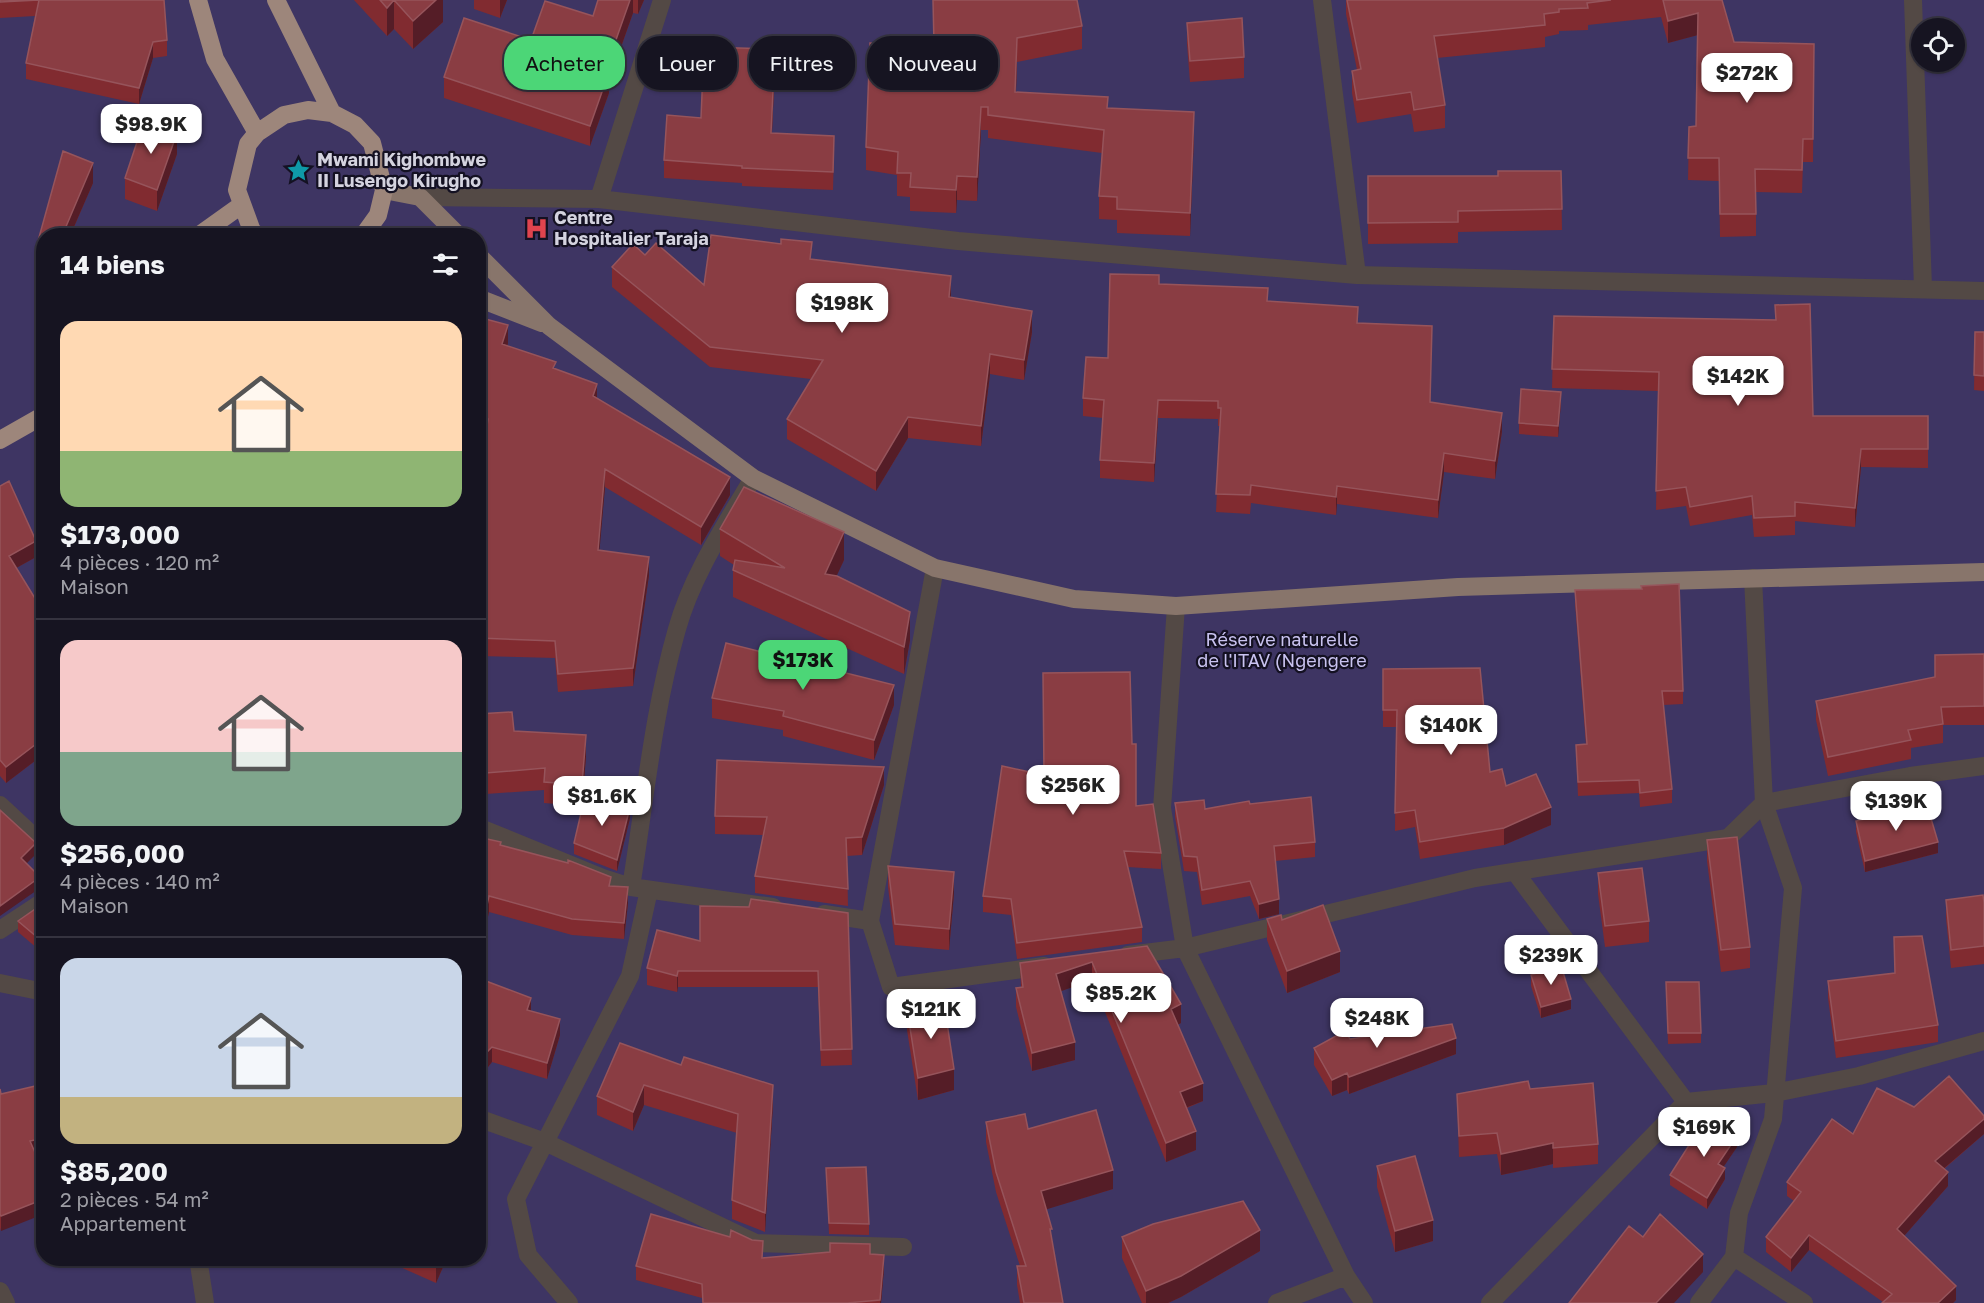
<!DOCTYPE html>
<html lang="fr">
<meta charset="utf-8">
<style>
body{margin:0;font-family:"Golos Text",sans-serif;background:#23212e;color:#f1f3f6;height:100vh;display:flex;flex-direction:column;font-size:22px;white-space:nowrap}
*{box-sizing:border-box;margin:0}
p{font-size:20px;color:#9e9ea5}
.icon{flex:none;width:33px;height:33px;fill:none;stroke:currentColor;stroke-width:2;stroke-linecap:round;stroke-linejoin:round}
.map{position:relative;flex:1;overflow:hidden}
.panel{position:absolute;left:36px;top:228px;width:450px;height:1038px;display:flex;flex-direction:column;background:#161421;border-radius:24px;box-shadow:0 2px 4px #0004,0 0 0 2px #35333f}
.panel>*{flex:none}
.banner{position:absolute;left:504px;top:36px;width:570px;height:54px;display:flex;gap:12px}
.tools{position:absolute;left:1911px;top:18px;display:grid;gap:12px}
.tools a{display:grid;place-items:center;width:54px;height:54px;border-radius:50%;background:#161421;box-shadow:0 2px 4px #0004,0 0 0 2px #35333f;font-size:30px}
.price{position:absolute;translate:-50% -51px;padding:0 14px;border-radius:12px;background:#fff;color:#222;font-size:20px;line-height:39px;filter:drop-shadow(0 2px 3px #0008)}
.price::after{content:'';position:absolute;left:50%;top:36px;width:18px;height:14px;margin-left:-9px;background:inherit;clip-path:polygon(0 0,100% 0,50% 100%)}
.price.current{background:#4cd677;color:#111}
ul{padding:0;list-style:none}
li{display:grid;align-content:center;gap:12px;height:318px;padding:0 24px}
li+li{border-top:2px solid #35333f}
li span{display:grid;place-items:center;height:186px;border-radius:18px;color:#555}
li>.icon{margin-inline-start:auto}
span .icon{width:108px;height:108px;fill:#fffc;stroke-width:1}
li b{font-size:26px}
h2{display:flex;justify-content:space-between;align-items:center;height:72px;padding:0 24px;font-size:26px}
.chip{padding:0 21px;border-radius:24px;background:#161421;box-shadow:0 2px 4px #0004,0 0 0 2px #35333f;font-size:21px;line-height:54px}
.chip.current{background:#4cd677;color:#111}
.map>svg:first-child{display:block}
.green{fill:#3e3563;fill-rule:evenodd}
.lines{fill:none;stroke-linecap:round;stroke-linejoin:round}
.minor{stroke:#534945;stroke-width:18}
.major{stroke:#88756b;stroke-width:18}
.highway{stroke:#9d867b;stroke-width:18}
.wall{fill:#812b30}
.shaded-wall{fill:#551d27}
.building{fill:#8a3d43;stroke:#96545b;stroke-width:1.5}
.labels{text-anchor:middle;stroke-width:4.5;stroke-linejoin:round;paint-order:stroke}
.poi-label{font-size:18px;font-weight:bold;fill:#d4d3df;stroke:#141122;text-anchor:start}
.park-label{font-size:18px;fill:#c9c3f0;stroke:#141122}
</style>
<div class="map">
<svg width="1984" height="1303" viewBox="0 0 1984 1303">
<rect width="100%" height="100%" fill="#1d1b2c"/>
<path class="green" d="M0 0H1984V1303H0ZM1922 28H1954V62H1922ZM44 236H478V1258H44Z"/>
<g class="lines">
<path class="minor" d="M1322 0 1357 275
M1913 0 1923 288
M420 197 599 199 958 241 1357 275 1984 291
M599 199 662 0
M935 568 870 921 891 987 1044 966
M1176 606 1162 808 1185 948 1346 1276 1364 1303
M0 805 44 846
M478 827 603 878 631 887 773 907
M1515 872 1686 1102
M631 887C645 801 653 712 677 629 692 575 725 526 753 478
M824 914 870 921
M0 930 44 901
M1128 955 1185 948 1475 878 1728 838 1764 803 1910 776 1984 766
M0 983 44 992
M478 1118 545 1142 756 1243 903 1247
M1734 1257 1804 1303
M198 1258 205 1303
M0 1291 6 1303
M569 1303 528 1255 516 1199 630 976 649 890
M1277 1303 1346 1276
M1490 1303 1686 1102 1774 1093 1859 1076 1984 1041
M1699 1303 1734 1257 1739 1213 1773 1119 1793 888 1764 803 1753 578"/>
<path class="major" d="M384 190 420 197 459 236
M478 255 549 326 753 478 935 568 1074 599 1176 606 1458 587 1984 572
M478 298 542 323"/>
<path class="highway" d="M198 0 215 59 257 133
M276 0 332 113
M198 236 240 206
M259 236 252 231 237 190 248 144 257 133 284 115 308 110 332 113 355 125 372 143 384 190 378 215 363 236
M0 440 44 415"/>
</g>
<path class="wall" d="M0 0H164L167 40V56L153 58 139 104 26 79V63L35 16 0 18Z
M354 0H443V22L413 49 394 29 387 36Z
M474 0H507L500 18 474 9Z
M598 0H644L638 14 633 13 609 81V93L590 146 444 98V77L531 40 593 16Z
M1346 0H1722L1734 42 1814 44 1813 162H1803L1802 193 1756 192V236L1720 237 1719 181 1688 180 1689 127 1696 126 1697 35 1668 43 1661 17 1588 25V30L1559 31V34L1545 37V47L1437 58 1445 105V128L1414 132 1411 114 1357 123 1352 93V71L1357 70 1346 14Z
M1187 23 1244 57V78L1190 82 1187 44Z
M1082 26V49L1017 62 1016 92 1108 108 1194 135 1190 236 1117 233V220L1099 219V196L1102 153 988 138V130H981L977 201 957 200 956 213 910 211V197L897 196V175L866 170V147L934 45Z
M775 66 772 133 834 153 833 190 742 186V183L664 178V160L701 118Z
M177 154 157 211 125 199V178Z
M1561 171 1562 230 1458 232V243L1368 244V176H1498Z
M93 183 70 236H44V262L38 260V241Z
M645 255 704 285 812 260 951 298 1032 332 1024 380 990 374 981 446 908 438 876 491 787 439V419L811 379 710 367 612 287V267Z
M1159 284 1268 301 1358 323 1431 402 1502 431 1495 479 1444 472 1438 518 1337 504 1336 515 1251 503 1250 514 1216 512 1220 426H1218V419L1158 418 1154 482 1100 478V460L1103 418 1083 416V398Z
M1554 316 1813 416H1928V468L1861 467 1855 527 1795 521V535L1754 537 1752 515 1690 526 1686 506 1656 510 1658 391 1552 388Z
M478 317 508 343 507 346 556 369 730 495 701 545 605 487 599 550 649 575 633 686 558 692 555 658 478 656V483L482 482V462L485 437 478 436Z
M1975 332H1984V391L1974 390Z
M1561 402 1558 437 1519 434V423Z
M0 486 36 557 16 568 44 613V754L6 783 0 776Z
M720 529 844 560 836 576 910 640 904 674 733 597V570L734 565 720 556Z
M1575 590 1683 691V704L1663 705 1672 789V803L1640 807 1639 793 1578 796 1576 745H1586L1575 603Z
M1984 654V725H1943V743L1911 748V759L1828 776 1816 720V701L1935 677Z
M1383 669 1490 772 1551 825 1504 845 1420 859 1415 827 1395 831 1396 727H1383Z
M712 698 894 705 874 760 783 736V730L712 718Z
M478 714 514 731 586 756 582 806 544 803V790L486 794 485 770H478Z
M1132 744 1136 806 1161 853V869L1127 867 1142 927V942L1017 959 1011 915 983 912V896L1043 775Z
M884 785 862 855 847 856 848 906 755 893V876L763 835 715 834V816Z
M1175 803 1205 809 1250 804 1315 842V857L1275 861 1279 914 1259 919 1250 896 1202 905 1197 872 1184 871 1175 817Z
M630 818 617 871 574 854V843Z
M1856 821 1938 853 1865 872 1856 832Z
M478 837 501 845 611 886 628 903 624 939 572 935 489 912 482 944 478 951Z
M1707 840 1750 947V968L1721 972 1707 861Z
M888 866 954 893 949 950 895 945 888 887Z
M1598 873 1649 921V942L1605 947 1598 894Z
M1946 900 1984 903V964L1951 968 1946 918Z
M44 903V954L18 932V921Z
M848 913 852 1065 821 1066 818 987H678L677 992 647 985V968L700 941Z
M1267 919 1282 920 1340 972 1287 993 1267 940Z
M1147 946 1181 1023 1177 1025 1203 1101 1187 1108 1196 1150 1166 1162 1092 980 1061 991 1075 1060 1032 1071 1016 1007V988L1021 987 1020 963Z
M1894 973 1938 1025V1042L1836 1058 1828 998V981Z
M1531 975 1571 1009 1541 1018 1531 986Z
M478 978 531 1011 560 1035 547 1079 492 1062 488 1067 478 1060Z
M1666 982 1701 1033V1043L1668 1044Z
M907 1009 954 1090 918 1100 907 1030Z
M1350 1039 1456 1054 1349 1094 1347 1090 1332 1096 1314 1065V1048Z
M681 1065 773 1104 765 1232 732 1219V1200L737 1133 644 1105 633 1131 597 1115V1096Z
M44 1084V1153L36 1154 1 1231 0 1228V1089L1 1094Z
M1530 1089 1598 1144V1164L1553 1168V1164L1501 1175 1497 1154 1459 1157 1457 1094Z
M1914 1107 1984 1116V1134L1944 1169 1948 1186 1904 1236 1956 1300 1953 1303H1882L1883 1302 1809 1250 1791 1272 1766 1252V1237L1794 1201 1787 1196V1182L1853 1134Z
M986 1122 1028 1129 1113 1189 1046 1209 1063 1303H1020L1017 1285V1266H1020L996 1192 986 1142Z
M1737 1147 1723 1167 1725 1179 1707 1209 1670 1185V1175Z
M1377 1166 1433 1241 1395 1252 1377 1187Z
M826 1168 869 1224V1235L829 1234Z
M1122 1237 1260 1251 1181 1297 1168 1303H1142L1122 1258Z
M870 1254 884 1269 881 1303H703L702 1298 636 1280V1266L763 1258Z
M385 1258H447L436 1283 400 1267V1264Z"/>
<path class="shaded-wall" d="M394 0V29L387 36V8Z
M436 0H443V22L413 49V21Z
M500 0H507L500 18Z
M630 0H633V13L609 81V93L590 146V126L605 71Z
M638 0H644L638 14Z
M1698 13V35L1668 43V21Z
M1017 38V62L1015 115V92Z
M153 42V58L139 104V88Z
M775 49V66L771 151V133Z
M981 107V130L977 201V177Z
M1194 112V135L1190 236V213Z
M177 133V154L157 211V190Z
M93 163V183L70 236H62Z
M957 176V200L956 213V190Z
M951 276V297L949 318V297Z
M1032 311V332L1024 380V360Z
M508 325V343L502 362V344Z
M990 354V374L981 446V426Z
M597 384V401L593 396Z
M1561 392V402L1558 437V426Z
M1158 400V418L1154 482V463Z
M1502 413V431L1495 479V461Z
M908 417V438L876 491V471Z
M1861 449V467L1855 527V508Z
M1444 453V472L1438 518V500Z
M605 469V487L598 568V550Z
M730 477V495L701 545V527Z
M1337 486V504L1336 515V497Z
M844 532V560L825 601V574Z
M36 541V557L9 572V556Z
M649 557V575L633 686V668Z
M910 612V640L904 674V647Z
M894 685V705L874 760V740Z
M586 735V756L582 806V785Z
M44 738V754L6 783V767Z
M884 767V785L862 855V837Z
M630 807V818L617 871V860Z
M1551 807V825L1504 845V828Z
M1938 842V853L1865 872V861Z
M36 843V854L21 869V858Z
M954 872V893L949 950V929Z
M40 877V888L0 916V906Z
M628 887V903L624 939V923Z
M489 896V912L482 944 478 951V935Z
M1279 899V914L1259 919V904Z
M1340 951V972L1287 993V971Z
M1092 962V980L1056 993V974Z
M678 971V987L677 992V976Z
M531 998V1014L527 1010Z
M1571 999V1009L1541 1018V1007Z
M1181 1004V1023L1171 1028V1009Z
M560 1019V1035L547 1079V1063Z
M1456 1038V1054L1349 1094V1077Z
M1075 1042V1060L1032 1071V1053Z
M492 1047V1062L488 1067V1051Z
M954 1069V1090L918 1100V1078Z
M1347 1073V1090L1332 1096V1080Z
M1203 1083V1101L1180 1110V1092Z
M644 1085V1105L633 1131V1112Z
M773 1085V1104L765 1232V1213Z
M1984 1119V1134L1935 1176V1161Z
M1196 1131V1150L1166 1162V1143Z
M480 1136V1152L478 1155V1139Z
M1737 1136V1147L1718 1175V1164Z
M44 1138V1153L30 1156V1141Z
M1553 1143V1164L1501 1175V1154Z
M1725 1168V1179L1707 1209V1198Z
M1113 1170V1189L1041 1211V1191Z
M1948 1172V1186L1897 1244V1229Z
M44 1199V1214L1 1231V1216Z
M1433 1220V1241L1395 1252V1231Z
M1260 1230V1251L1181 1297 1168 1303H1146V1291Z
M1809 1235V1250L1791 1272V1258Z
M1703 1254V1272L1674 1303H1656Z
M884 1255V1269L881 1303H880Z
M440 1258H447L436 1283V1267Z
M1956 1286V1300L1953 1303H1938Z"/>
<path class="building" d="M0 0H164L167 40 153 42 139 88 26 63 39 0 0 2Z
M380 0H436L413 21 394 0 387 8Z
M598 0H630L605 71 609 72 590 126 444 77 464 18 531 40 545 1 593 16Z
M933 0H1077L1082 26 1017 38 1015 92 1108 97 1107 108 1194 112 1190 213 1117 209V197L1099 196 1104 130 988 115V107H981L977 177 957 176 956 190 910 187 911 173H897L898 152 866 147 870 43 934 45Z
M1347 0H1611L1587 3 1588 8 1559 9V12L1544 14 1545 25 1434 36 1445 105 1414 110 1411 92 1357 100 1352 71 1361 69Z
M1663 0H1722L1734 42 1814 44 1813 139H1803L1802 170 1755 169 1756 214H1720L1719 158H1688L1689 127 1696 126 1698 13 1668 21Z
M1242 18 1244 57 1190 61 1187 23Z
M704 47 775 49 771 133 834 136 833 172 742 168V166L664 160 667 115 701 118Z
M144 121 177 133 157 190 125 178Z
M63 151 93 163 62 236H44V243L38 241Z
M1498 171H1561L1562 209 1458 211V222L1368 223V176H1498Z
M711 235 781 244V239L812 242 810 259 951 276 949 297 1032 311 1024 360 990 354 981 426 908 417 876 471 787 419 823 360 710 347 612 267 633 244 645 255 656 243 704 285Z
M1110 274 1159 275V284L1268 288 1267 301 1358 307 1357 323 1432 326 1430 402 1502 413 1495 461 1444 453 1438 500 1337 486 1336 497 1251 485 1250 495 1216 494 1221 408H1218V401L1158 400 1154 463 1100 460 1104 400 1083 398 1086 357 1108 358Z
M1810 304 1813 416H1928V449H1861L1855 508 1795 502V516L1754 518 1752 496 1690 507 1686 487 1656 491 1659 372 1552 369 1554 316 1776 320 1775 305Z
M478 317 508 325 502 344 556 362 553 368 597 384 593 396 730 477 701 527 605 469 598 550 649 557 633 668 558 674 555 641 478 638V483L483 482 482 462 488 419H478Z
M1975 332H1984V376L1974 375Z
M1521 389 1561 392 1558 426 1519 423Z
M9 481 36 541 9 556 44 613V630L41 631 44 634V738L6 767 0 760V486Z
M744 487 844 532 825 574 837 576 910 612 904 647 733 570 735 560 785 568 720 529Z
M1679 584 1683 691H1662L1672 789 1640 793 1639 780 1578 782 1576 745 1587 744 1575 590 1642 589 1641 586Z
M726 643 894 685 874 740 783 716 784 711 712 698Z
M1984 654V706L1941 707 1943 724 1908 730 1911 740 1828 757 1816 701 1935 677V655Z
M1480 668 1490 772 1502 769 1506 786 1536 774 1551 807 1504 828 1420 842 1415 810 1395 813 1397 710H1383V669Z
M1130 672 1132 744H1136V806L1153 804 1161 853 1124 851 1142 927 1017 943 1011 899 983 896 1002 766 1044 775 1043 673Z
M512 712 514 731 586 735 582 785 544 782 545 768 486 773 485 749H478V714Z
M717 760 884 767 862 837 846 838 848 889 755 876 767 817 715 816Z
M585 796 630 807 617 860 574 843Z
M1311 797 1315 842 1274 846 1279 899 1259 904 1250 881 1202 890 1197 857 1184 856 1175 803 1204 800 1205 809 1249 801 1250 804Z
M1927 805 1938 842 1865 861 1856 821Z
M0 810 36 843 21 858 40 877 0 906Z
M478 837 501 842 500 845 568 863V860L611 877 609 886 628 887 624 923 572 919 489 896 482 928 478 935Z
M1737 837 1750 947 1721 950 1707 840Z
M888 866 954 872 949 929 895 924Z
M1642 868 1649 921 1605 926 1598 873Z
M1983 895 1984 903V946L1951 950 1946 900Z
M751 899 848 913 852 1049 821 1050 818 971H678L677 976 647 968 657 930 700 941V906L749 907Z
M44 903V943L18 921Z
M1323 905 1340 951 1287 971 1267 919 1281 915 1282 920Z
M1922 936 1938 1025 1836 1041 1828 981 1895 973 1894 937Z
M1147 946 1181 1004 1171 1009 1203 1083 1180 1092 1196 1131 1166 1143 1092 962 1056 974 1075 1042 1032 1053 1016 988 1023 987 1020 963Z
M1561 965 1571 999 1541 1007 1531 975Z
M478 978 531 998 527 1010 560 1019 547 1063 492 1047 488 1051 478 1045Z
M1666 982H1699L1701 1033H1668Z
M944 1003 954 1069 918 1078 907 1009Z
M1452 1024 1456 1038 1349 1077 1347 1073 1332 1080 1314 1048 1345 1031 1350 1039Z
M620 1043 681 1065 684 1057 773 1085 765 1213 732 1200 738 1114 644 1085 633 1112 597 1096Z
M1949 1076 1984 1116V1119L1935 1161 1948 1172 1897 1229 1956 1286 1938 1303H1882L1892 1294 1809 1235 1791 1258 1766 1237 1801 1192 1787 1182 1832 1119 1853 1134 1877 1088 1914 1107Z
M1528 1081 1530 1089 1593 1083 1598 1144 1553 1148V1143L1501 1154 1497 1133 1459 1136 1457 1094Z
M44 1084V1138L30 1141 44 1173V1199L1 1216 0 1214V1089L1 1094Z
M1096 1110 1113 1170 1041 1191 1052 1229H1050L1063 1303H1024L1017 1266H1026L996 1172 986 1122 1025 1114 1028 1129Z
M1707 1117 1737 1136 1718 1164 1725 1168 1707 1198 1670 1175Z
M1415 1156 1433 1220 1395 1231 1377 1166Z
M866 1167 869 1224 829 1223 826 1168Z
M1243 1201 1260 1230 1181 1276 1146 1291 1122 1237 1153 1224Z
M651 1214 730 1237 731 1230 752 1240 763 1241 762 1258 830 1252V1243L870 1244V1254L884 1255 880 1300 847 1303H703L702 1284 636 1266Z
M1660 1214 1703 1254 1656 1303H1569L1629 1226 1643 1237Z
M417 1258H440L436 1267Z"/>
<defs>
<symbol id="sight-bare" viewBox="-9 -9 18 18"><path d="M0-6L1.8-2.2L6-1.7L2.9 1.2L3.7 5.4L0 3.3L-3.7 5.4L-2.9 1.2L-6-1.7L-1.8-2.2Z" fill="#0f9aa8" stroke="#141122" stroke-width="2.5" paint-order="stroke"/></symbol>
<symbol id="hospital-bare" viewBox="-9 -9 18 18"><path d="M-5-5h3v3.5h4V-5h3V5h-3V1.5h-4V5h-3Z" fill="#e0444e" stroke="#141122" stroke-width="2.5" paint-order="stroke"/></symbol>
</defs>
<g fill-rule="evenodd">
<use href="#sight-bare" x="282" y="154" width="33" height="33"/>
<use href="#hospital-bare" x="520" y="212" width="33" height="33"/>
</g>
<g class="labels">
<g class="poi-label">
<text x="317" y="166">Mwami Kighombwe<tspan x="317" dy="21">II Lusengo Kirugho</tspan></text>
<text x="554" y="224">Centre<tspan x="554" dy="21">Hospitalier Taraja</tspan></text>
</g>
<g class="park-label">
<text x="1282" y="646">Réserve naturelle<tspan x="1282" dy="21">de l'ITAV (Ngengere</tspan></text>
</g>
</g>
</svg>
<div class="tools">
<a><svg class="icon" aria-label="locate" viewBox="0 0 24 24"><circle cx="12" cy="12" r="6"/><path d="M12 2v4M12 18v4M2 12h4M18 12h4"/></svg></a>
</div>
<b class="price" style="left:1747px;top:104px">$272K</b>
<b class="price" style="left:151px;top:155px">$98.9K</b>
<b class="price" style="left:842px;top:334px">$198K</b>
<b class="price" style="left:1738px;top:407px">$142K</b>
<b class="price current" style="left:803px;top:691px">$173K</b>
<b class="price" style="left:1451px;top:756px">$140K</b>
<b class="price" style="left:1073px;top:816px">$256K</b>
<b class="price" style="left:602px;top:827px">$81.6K</b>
<b class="price" style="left:1896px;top:832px">$139K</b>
<b class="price" style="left:1551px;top:986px">$239K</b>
<b class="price" style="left:1121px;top:1024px">$85.2K</b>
<b class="price" style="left:931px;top:1040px">$121K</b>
<b class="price" style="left:1377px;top:1049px">$248K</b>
<b class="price" style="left:1704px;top:1158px">$169K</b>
<div class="banner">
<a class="chip current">Acheter</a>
<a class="chip">Louer</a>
<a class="chip">Filtres</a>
<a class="chip">Nouveau</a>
</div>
<section class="panel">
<h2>14 biens<svg class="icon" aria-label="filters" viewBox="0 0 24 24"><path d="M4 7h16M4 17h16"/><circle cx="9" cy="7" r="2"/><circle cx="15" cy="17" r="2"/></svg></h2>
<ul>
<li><span style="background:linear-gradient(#ffd9b3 70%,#8fb573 0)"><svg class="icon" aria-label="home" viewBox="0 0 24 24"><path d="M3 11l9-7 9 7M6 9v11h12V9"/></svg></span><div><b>$173,000</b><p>4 pièces · 120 m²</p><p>Maison</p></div></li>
<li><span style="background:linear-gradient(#f6c9c9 60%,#7fa58c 0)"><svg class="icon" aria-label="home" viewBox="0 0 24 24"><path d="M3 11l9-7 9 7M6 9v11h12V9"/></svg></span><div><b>$256,000</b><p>4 pièces · 140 m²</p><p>Maison</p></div></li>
<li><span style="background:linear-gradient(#c9d6e8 75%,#c2b280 0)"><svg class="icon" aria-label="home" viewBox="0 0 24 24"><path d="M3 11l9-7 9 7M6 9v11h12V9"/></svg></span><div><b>$85,200</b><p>2 pièces · 54 m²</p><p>Appartement</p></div></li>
</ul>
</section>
</div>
